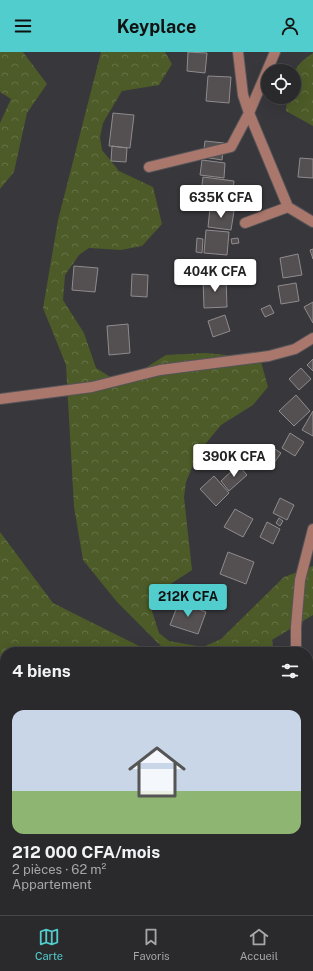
<!DOCTYPE html>
<html lang="fr">
<meta charset="utf-8">
<style>
body{margin:0;font-family:"Public Sans",sans-serif;background:#323134;color:#f1f3f6;height:100vh;display:flex;flex-direction:column;font-size:15px;white-space:nowrap}
*{box-sizing:border-box;margin:0}
p{font-size:13px;color:#a5a6a9}
.icon{flex:none;width:22px;height:22px;fill:none;stroke:currentColor;stroke-width:2;stroke-linecap:round;stroke-linejoin:round}
.map{position:relative;flex:1;overflow:hidden}
.panel{position:absolute;left:0px;top:595px;width:313px;height:268px;display:flex;flex-direction:column;background:#2a292c;border-radius:16px 16px 0 0;box-shadow:0 4px 16px #0002,0 0 0 1px #464548}
.panel>*{flex:none}
.controls{position:absolute;left:261px;top:12px;display:grid;gap:8px}
.controls a{display:grid;place-items:center;width:40px;height:40px;border-radius:50%;background:#2a292c;box-shadow:0 4px 16px #0002,0 0 0 1px #464548;font-size:20px}
.price{position:absolute;translate:-50% -34px;padding:0 9px;border-radius:4px;background:#fff;color:#222;font-size:13px;line-height:26px;filter:drop-shadow(0 1px 2px #0008)}
.price::after{content:'';position:absolute;left:50%;top:24px;width:12px;height:9px;margin-left:-6px;background:inherit;clip-path:polygon(0 0,100% 0,50% 100%)}
.price.current{background:#52cdcd;color:#111}
ul{padding:0;list-style:none}
li{display:grid;align-content:center;gap:8px;height:212px;padding:0 12px}
li span{display:grid;place-items:center;height:124px;border-radius:12px;color:#555}
li>.icon{margin-inline-start:auto}
span .icon{width:72px;height:72px;fill:#fffc;stroke-width:1}
li b{font-size:17px}
h2{display:flex;justify-content:space-between;align-items:center;height:48px;padding:0 12px;font-size:17px}
header{display:flex;justify-content:space-between;align-items:center;height:52px;padding:0 12px;background:#52cdcd;color:#111;font-size:18px;font-weight:700}
.dock{display:flex;justify-content:space-around;align-items:center;height:56px;border-top:1px solid #464548;background:#2a292c;font-size:11px;color:#a5a6a9}
.dock a{display:grid;justify-items:center;gap:2px}
.dock .current{color:#52cdcd}
.map>svg:first-child{display:block}
.forest{fill:url(#forest-crowns)}
.building{fill:#544f51;stroke:#908b8d}
.lines{fill:none;stroke-linecap:round;stroke-linejoin:round}
.minor-casing{stroke:#555458;stroke-width:12}
.minor{stroke:#a9776c;stroke-width:10}
</style>
<header><svg class="icon" aria-label="menu" viewBox="0 0 24 24"><path d="M4 6h16M4 12h16M4 18h16"/></svg>Keyplace<svg class="icon" aria-label="person" viewBox="0 0 24 24"><circle cx="12" cy="8" r="4"/><path d="M4 21q1-7 8-7t8 7"/></svg></header>
<div class="map">
<svg width="313" height="863" viewBox="0 0 313 863">
<defs>
<pattern id="forest-crowns" width="20" height="18" patternUnits="userSpaceOnUse"><rect width="20" height="18" fill="#4c5b27"/><path d="M2 6a3 3 0 1 1 6 0M12 15a3 3 0 1 1 6 0" fill="none" stroke="#657246"/></pattern>
</defs>
<rect width="100%" height="100%" fill="#38373b"/>
<path class="forest" d="M0 0H23L47 32 27 61 14 120 0 137V71L11 47 0 40Z
M101 0H165L172 12 159 33 122 39 103 71 100 85 102 98 119 119 153 135 162 172 142 194 121 198 89 196 79 203 65 223 63 248 84 281 96 316 117 329 131 325 166 303 205 301 260 306 268 335 253 353 221 373 198 401 186 430 184 445 192 518 154 543 151 556 159 581 169 589 203 595 221 587 284 525 313 514V563L272 588 274 600H167L117 550 83 508 74 455 66 313 43 256 58 168Z
M313 1V74L286 59 287 45H294C294 20 291 16 313 1Z
M0 480 53 551 151 600H5V786L0 798Z
M313 613V672L308 670V614Z
M0 805H5V858H241L234 863H0Z"/>
<path class="building" d="M188 0 207 1 205 21 187 19Z
M208 24 231 25 229 51 206 49Z
M113 61 134 63 130 96 109 94Z
M205 89 224 91 222 108 203 105Z
M112 94 127 96 126 110 111 109Z
M300 106 313 107V126L298 125Z
M202 108 225 111 224 126 200 123Z
M203 125 234 129 231 152 200 148Z
M210 156 234 159 231 178 208 175Z
M206 178 229 180 227 203 204 201Z
M197 186 203 187 202 201 196 200Z
M238 186 239 191 232 192 231 187Z
M313 197V207L310 198Z
M298 202 302 223 283 226 280 206Z
M74 214 98 216 95 240 72 238Z
M132 222 148 223 147 245 131 244Z
M226 226 227 255 204 256 203 227Z
M296 231 299 249 281 252 278 234Z
M313 250V271L304 255Z
M270 253 274 261 265 265 261 257Z
M225 263 230 279 213 285 208 269Z
M128 272 130 301 109 303 107 274Z
M313 307V319L307 313Z
M301 316 311 327 299 338 289 327Z
M296 343 310 359 294 374 279 359Z
M313 359V384L302 378Z
M290 381 304 390 295 404 282 396Z
M270 394 281 401 274 411 263 403Z
M251 398 260 407 249 418 240 408Z
M238 413 247 423 229 439 221 429Z
M214 424 229 441 216 454 200 437Z
M280 446 294 453 287 468 273 461Z
M235 457 253 467 243 485 224 475Z
M279 466 283 469 280 474 276 471Z
M267 470 280 477 273 492 260 485Z
M228 500 254 510 246 532 220 522Z
M179 550 206 560 198 582 170 573Z"/>
<g class="lines">
<defs>
<path id="minor" d="M238 0 243 43 249 61 288 155 313 170
M149 115 231 95 249 61 275 0
M245 171 288 155
M0 347 92 335 160 318 269 304 295 297 313 286
M296 600V575L300 528 313 477
M308 753 313 820"/>
</defs>
<use href="#minor" class="minor-casing"/>
<use href="#minor" class="minor"/>
</g>
</svg>
<div class="controls">
<a><svg class="icon" aria-label="locate" viewBox="0 0 24 24"><circle cx="12" cy="12" r="6"/><path d="M12 2v4M12 18v4M2 12h4M18 12h4"/></svg></a>
</div>
<b class="price" style="left:221px;top:167px">635K CFA</b>
<b class="price" style="left:215px;top:241px">404K CFA</b>
<b class="price" style="left:234px;top:426px">390K CFA</b>
<b class="price current" style="left:188px;top:566px">212K CFA</b>
<section class="panel">
<h2>4 biens<svg class="icon" aria-label="filters" viewBox="0 0 24 24"><path d="M4 7h16M4 17h16"/><circle cx="9" cy="7" r="2"/><circle cx="15" cy="17" r="2"/></svg></h2>
<ul>
<li><span style="background:linear-gradient(#c9d6e8 65%,#8fb573 0)"><svg class="icon" aria-label="home" viewBox="0 0 24 24"><path d="M3 11l9-7 9 7M6 9v11h12V9"/></svg></span><div><b>212 000 CFA/mois</b><p>2 pièces · 62 m²</p><p>Appartement</p></div></li>
</ul>
</section>
</div>
<nav class="dock">
<a class="current"><svg class="icon" aria-label="map" viewBox="0 0 24 24"><path d="M3 6l6-2 6 2 6-2v14l-6 2-6-2-6 2zM9 4v14M15 6v14"/></svg>Carte</a>
<a><svg class="icon" aria-label="saved" viewBox="0 0 24 24"><path d="M7 4h10v16l-5-4-5 4z"/></svg>Favoris</a>
<a><svg class="icon" aria-label="home" viewBox="0 0 24 24"><path d="M3 11l9-7 9 7M6 9v11h12V9"/></svg>Accueil</a>
</nav>
